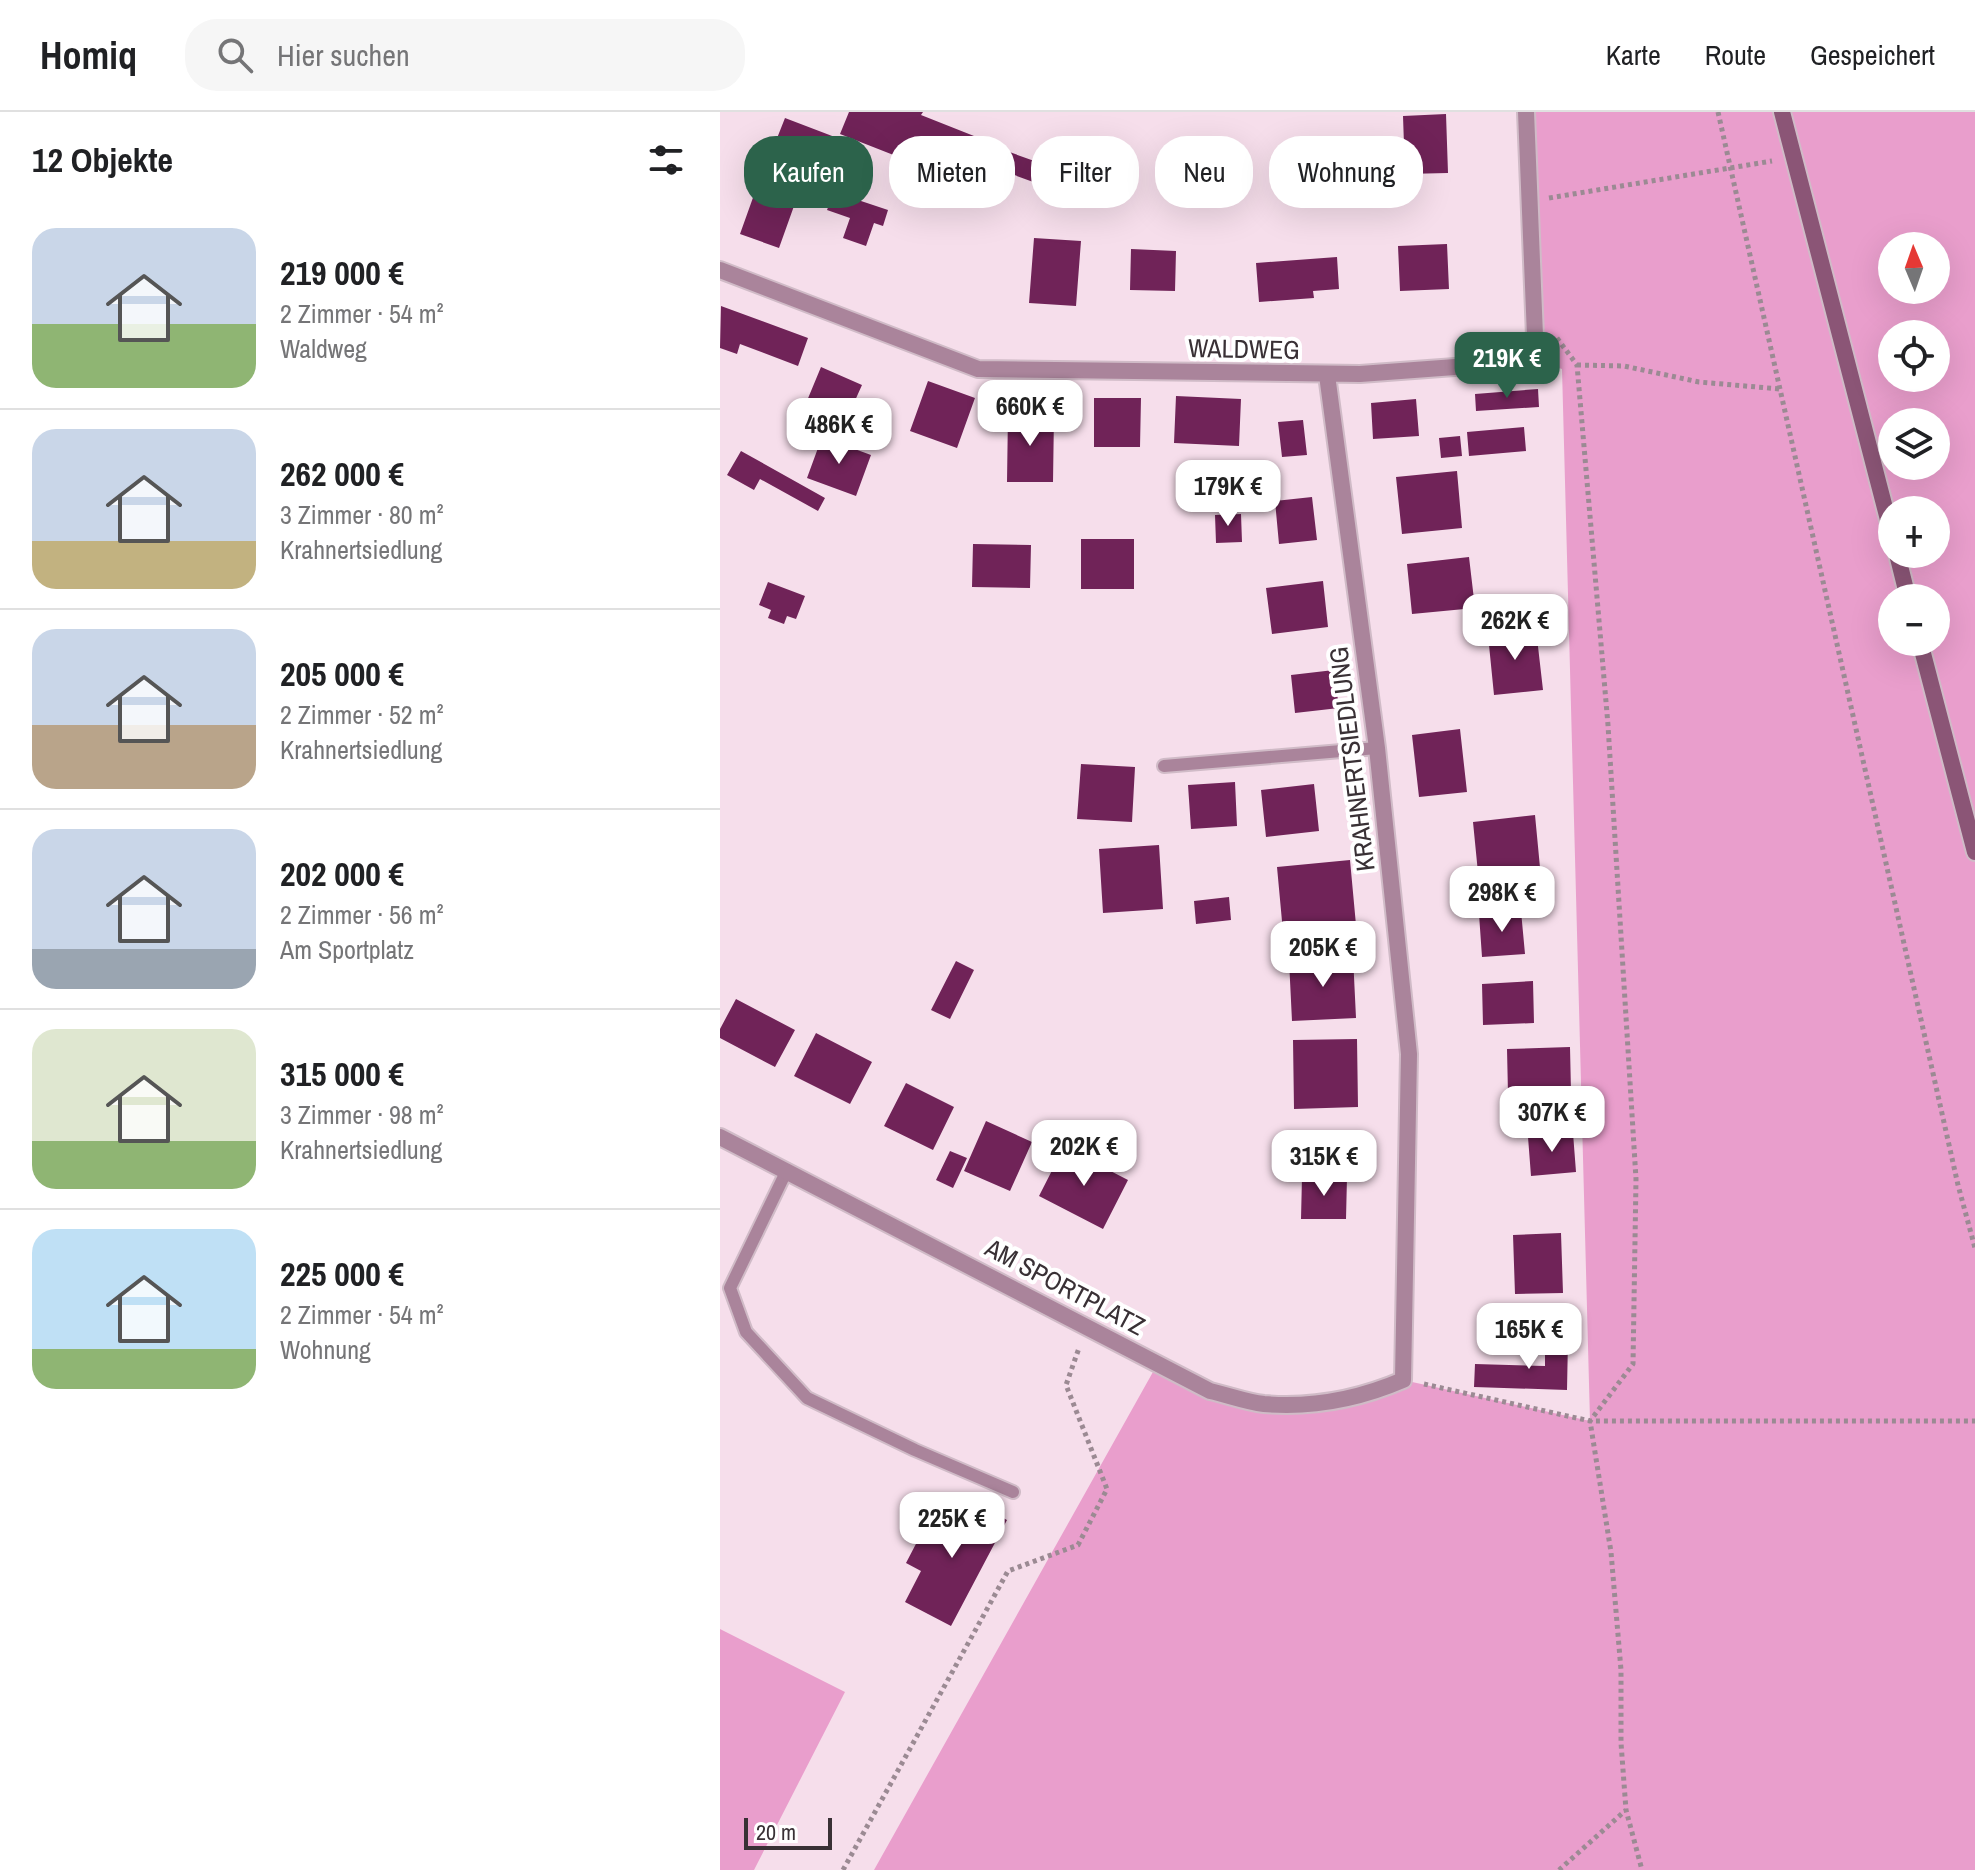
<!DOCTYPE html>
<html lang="de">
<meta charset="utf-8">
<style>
body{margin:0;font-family:"Archivo Narrow",sans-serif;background:#f6f6f6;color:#202124;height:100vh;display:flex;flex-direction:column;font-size:30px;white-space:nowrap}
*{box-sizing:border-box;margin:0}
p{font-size:26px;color:#757577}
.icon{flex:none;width:44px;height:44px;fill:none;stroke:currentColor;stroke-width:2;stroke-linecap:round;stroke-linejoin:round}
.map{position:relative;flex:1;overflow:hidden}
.panel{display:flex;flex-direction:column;background:#fff;width:720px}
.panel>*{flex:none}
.hud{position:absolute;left:24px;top:24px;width:760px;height:72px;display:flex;gap:16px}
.needle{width:52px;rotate:358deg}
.controls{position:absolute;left:1158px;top:120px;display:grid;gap:16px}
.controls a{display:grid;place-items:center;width:72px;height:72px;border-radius:50%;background:#fff;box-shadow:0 8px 32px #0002;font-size:40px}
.scale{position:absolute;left:24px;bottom:20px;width:88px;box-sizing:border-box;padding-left:8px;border:4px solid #393035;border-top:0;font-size:22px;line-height:28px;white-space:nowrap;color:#393035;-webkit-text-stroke:6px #fff;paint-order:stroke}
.price{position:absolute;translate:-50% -68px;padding:0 18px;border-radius:16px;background:#fff;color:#222;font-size:26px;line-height:52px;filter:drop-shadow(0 2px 4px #0008)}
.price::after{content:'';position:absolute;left:50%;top:48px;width:24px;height:18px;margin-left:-12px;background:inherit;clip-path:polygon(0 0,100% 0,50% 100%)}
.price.current{background:#2c634b;color:#fff}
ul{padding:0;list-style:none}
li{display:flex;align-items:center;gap:24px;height:200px;padding:0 32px}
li+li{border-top:2px solid #e0e0e0}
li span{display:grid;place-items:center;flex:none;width:224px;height:160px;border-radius:24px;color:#555}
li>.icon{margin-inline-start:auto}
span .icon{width:96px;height:96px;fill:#fffc;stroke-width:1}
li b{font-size:34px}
h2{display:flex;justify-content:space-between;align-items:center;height:96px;padding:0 32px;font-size:34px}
.pill{padding:0 28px;border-radius:32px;background:#fff;box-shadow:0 8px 32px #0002;font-size:28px;line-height:72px}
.pill.current{background:#2c634b;color:#fff}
header{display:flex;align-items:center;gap:48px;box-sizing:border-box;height:112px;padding:0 40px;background:#fff;border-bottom:2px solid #e0e0e0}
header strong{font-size:38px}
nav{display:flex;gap:44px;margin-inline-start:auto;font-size:28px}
.search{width:560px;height:72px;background:#f6f6f6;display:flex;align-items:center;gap:20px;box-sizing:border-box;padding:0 28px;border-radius:32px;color:#757577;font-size:30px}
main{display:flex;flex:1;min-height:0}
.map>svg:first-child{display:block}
.green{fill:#e99ecc;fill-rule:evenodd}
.building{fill:#702358}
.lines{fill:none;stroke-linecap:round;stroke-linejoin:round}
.lane-casing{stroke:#d0bbc7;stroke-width:16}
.street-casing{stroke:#d0bbc7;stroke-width:20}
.secondary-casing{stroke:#d0bbc7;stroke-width:20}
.path{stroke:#9b8a93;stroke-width:5;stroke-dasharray:4 4;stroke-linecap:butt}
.lane{stroke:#aa849b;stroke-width:12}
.street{stroke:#aa849b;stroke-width:16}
.secondary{stroke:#8b5576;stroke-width:16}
.labels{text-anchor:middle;stroke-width:8;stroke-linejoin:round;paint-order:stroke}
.street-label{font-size:26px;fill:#393035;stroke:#fff}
</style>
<header>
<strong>Homiq</strong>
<div class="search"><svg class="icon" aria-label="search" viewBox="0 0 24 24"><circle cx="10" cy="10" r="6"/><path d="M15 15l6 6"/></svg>Hier suchen</div>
<nav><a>Karte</a><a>Route</a><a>Gespeichert</a></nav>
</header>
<main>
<section class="panel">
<h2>12 Objekte<svg class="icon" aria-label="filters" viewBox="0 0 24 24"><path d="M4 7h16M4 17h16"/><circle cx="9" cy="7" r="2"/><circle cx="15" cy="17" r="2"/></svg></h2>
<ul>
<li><span style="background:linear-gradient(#c9d6e8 60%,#8fb573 0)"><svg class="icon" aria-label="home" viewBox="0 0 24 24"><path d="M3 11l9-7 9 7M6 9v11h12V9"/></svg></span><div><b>219 000 €</b><p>2 Zimmer · 54 m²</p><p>Waldweg</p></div></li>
<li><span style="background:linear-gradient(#c9d6e8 70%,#c2b280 0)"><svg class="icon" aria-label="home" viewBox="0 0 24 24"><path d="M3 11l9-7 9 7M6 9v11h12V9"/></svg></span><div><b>262 000 €</b><p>3 Zimmer · 80 m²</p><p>Krahnertsiedlung</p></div></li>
<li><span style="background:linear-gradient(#c9d6e8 60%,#b9a48a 0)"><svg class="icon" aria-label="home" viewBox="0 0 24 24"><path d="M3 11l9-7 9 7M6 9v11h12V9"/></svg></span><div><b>205 000 €</b><p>2 Zimmer · 52 m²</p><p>Krahnertsiedlung</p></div></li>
<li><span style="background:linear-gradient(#c9d6e8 75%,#9aa5b1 0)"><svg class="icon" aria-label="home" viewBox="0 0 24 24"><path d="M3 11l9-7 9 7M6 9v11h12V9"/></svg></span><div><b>202 000 €</b><p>2 Zimmer · 56 m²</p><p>Am Sportplatz</p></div></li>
<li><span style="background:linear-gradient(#dfe7d0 70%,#8fb573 0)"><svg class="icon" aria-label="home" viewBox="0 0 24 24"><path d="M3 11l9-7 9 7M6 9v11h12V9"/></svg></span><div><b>315 000 €</b><p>3 Zimmer · 98 m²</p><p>Krahnertsiedlung</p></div></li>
<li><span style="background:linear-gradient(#bfe0f5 75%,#8fb573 0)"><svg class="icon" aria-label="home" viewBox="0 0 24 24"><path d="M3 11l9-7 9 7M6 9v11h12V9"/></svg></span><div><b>225 000 €</b><p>2 Zimmer · 54 m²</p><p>Wohnung</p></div></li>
</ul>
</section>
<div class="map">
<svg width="1255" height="1758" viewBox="0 0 1255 1758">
<rect width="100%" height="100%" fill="#f6deeb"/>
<path class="green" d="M806 0H1255V1758H154L438 1251 490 1279 612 1290 683 1268 870 1309 842 257 816 249ZM1172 134H1216V178H1172ZM1172 222H1216V266H1172ZM1172 310H1216V354H1172ZM1172 398H1216V442H1172ZM1172 486H1216V530H1172Z
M0 1517 125 1580 34 1758H0Z"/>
<path class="building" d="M129 0H203L201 3 254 24 253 27 334 56 327 75 207 31 199 53 120 22Z
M726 2 728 61 685 62 683 4Z
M65 6 120 27 113 44 126 49 117 74 77 59 74 69 54 62 57 53 48 49Z
M35 80 74 94 59 136 20 122Z
M114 80 168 98 163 114 154 111 146 134 123 126 130 106 107 98Z
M314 126 361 129 356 194 309 191Z
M727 132 729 177 680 179 678 134Z
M411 137 456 139 455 179 410 178Z
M617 145 619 177 593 179 594 186 539 190 536 151Z
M1 194 88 226 78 254 20 232 17 242 0 236Z
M101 255 142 273 124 313 84 296Z
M208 269 255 286 237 336 190 319Z
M818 277 819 295 756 299 755 282Z
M456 284 521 287 519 334 454 331Z
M374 286H421L420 335H374Z
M696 287 699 324 653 327 651 291Z
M288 301 334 302 333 370H287Z
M583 308 587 343 562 345 558 310Z
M804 315 806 339 749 344 747 320Z
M740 324 742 344 721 346 719 326Z
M102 325 151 343 136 384 87 366Z
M21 339 105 386 98 399 40 367 34 378 7 363Z
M737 359 742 416 682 422 676 365Z
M592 385 597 428 559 432 555 389Z
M521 402 522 430 496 431 495 403Z
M361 427H414V477H361Z
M253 432 311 433 310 476 252 475Z
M749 445 755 496 692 502 687 452Z
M603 469 608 515 552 522 546 476Z
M48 470 85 484 76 507 67 504 64 512 48 506 51 498 39 493Z
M816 517 823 578 774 583 768 523Z
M614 558 619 596 575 601 571 563Z
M740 617 747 680 699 685 692 623Z
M361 652 415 655 412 710 357 707Z
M515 670 517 714 471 717 468 673Z
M594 672 599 719 546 725 541 678Z
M815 703 821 766 759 771 753 710Z
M439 733 443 797 383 801 379 737Z
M630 748 636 813 563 820 557 755Z
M509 785 511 808 476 812 474 789Z
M801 799 805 842 762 845 759 802Z
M633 844 636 906 572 909 569 848Z
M236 849 254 858 230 907 211 898Z
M813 869 814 911 763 913 762 872Z
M16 887 75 918 55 955 0 926V917Z
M96 921 152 950 130 992 74 964Z
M637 927 638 995 574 997 573 928Z
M850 935 851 980 788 982 787 937Z
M186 971 234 995 213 1038 164 1014Z
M266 1009 312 1030 290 1079 244 1059Z
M853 1021 856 1060 811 1064 808 1025Z
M344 1035 408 1068 383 1117 319 1084Z
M230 1039 247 1046 233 1076 216 1068Z
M582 1065H627L626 1107H581Z
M841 1121 843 1181 795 1182 793 1123Z
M825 1226 848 1227 847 1278 754 1275 755 1252 825 1254Z
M244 1386 287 1408 231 1514 185 1490 201 1459 186 1451 210 1405 228 1415Z"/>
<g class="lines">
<defs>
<path id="lane" d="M444 654 657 636
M67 1058 10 1176 26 1220 87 1286 195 1338 293 1380"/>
<path id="street" d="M0 158 258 257 640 262 816 249 806 0
M0 1025 490 1279C508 1283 526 1290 544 1292 593 1296 639 1287 683 1268L689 942 657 636 607 263"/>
<path id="secondary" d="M1062 0 1172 423
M1177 442 1188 486
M1200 530 1255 740"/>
</defs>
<use href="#lane" class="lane-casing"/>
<use href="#street" class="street-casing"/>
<use href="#secondary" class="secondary-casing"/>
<path class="path" d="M998 0 1238 1073 1255 1136
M829 86 1052 49
M837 226 857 253 888 613 916 1067 913 1252 870 1309 891 1440 901 1558V1631L906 1698 922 1758
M857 253 904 254 979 270 1060 277
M704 1272 870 1309H1255
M123 1758 288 1459 358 1433 387 1377 346 1273 359 1236
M839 1758 906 1698"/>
<use href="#lane" class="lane"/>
<use href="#street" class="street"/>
<use href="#secondary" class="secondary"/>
</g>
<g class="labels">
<g class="street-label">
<text transform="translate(524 237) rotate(1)" y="9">WALDWEG</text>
<text transform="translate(632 647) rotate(-97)" y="9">KRAHNERTSIEDLUNG</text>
<text transform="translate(345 1175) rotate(28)" y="9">AM SPORTPLATZ</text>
</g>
</g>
</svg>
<div class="controls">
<a><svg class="needle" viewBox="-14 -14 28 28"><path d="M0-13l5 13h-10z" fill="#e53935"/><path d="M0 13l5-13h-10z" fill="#757577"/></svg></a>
<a><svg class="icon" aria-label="locate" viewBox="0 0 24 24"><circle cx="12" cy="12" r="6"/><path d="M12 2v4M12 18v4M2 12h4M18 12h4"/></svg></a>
<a><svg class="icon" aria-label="layers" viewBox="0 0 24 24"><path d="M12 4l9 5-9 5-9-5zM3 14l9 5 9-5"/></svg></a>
<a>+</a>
<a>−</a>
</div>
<div class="scale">20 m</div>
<b class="price current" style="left:787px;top:288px">219K €</b>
<b class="price" style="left:310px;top:336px">660K €</b>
<b class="price" style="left:119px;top:354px">486K €</b>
<b class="price" style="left:508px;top:416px">179K €</b>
<b class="price" style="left:795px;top:550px">262K €</b>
<b class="price" style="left:782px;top:822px">298K €</b>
<b class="price" style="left:603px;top:877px">205K €</b>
<b class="price" style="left:832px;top:1042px">307K €</b>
<b class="price" style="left:364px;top:1076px">202K €</b>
<b class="price" style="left:604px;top:1086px">315K €</b>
<b class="price" style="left:809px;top:1259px">165K €</b>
<b class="price" style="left:232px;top:1448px">225K €</b>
<div class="hud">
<a class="pill current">Kaufen</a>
<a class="pill">Mieten</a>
<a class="pill">Filter</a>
<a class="pill">Neu</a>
<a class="pill">Wohnung</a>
</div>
</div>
</main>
